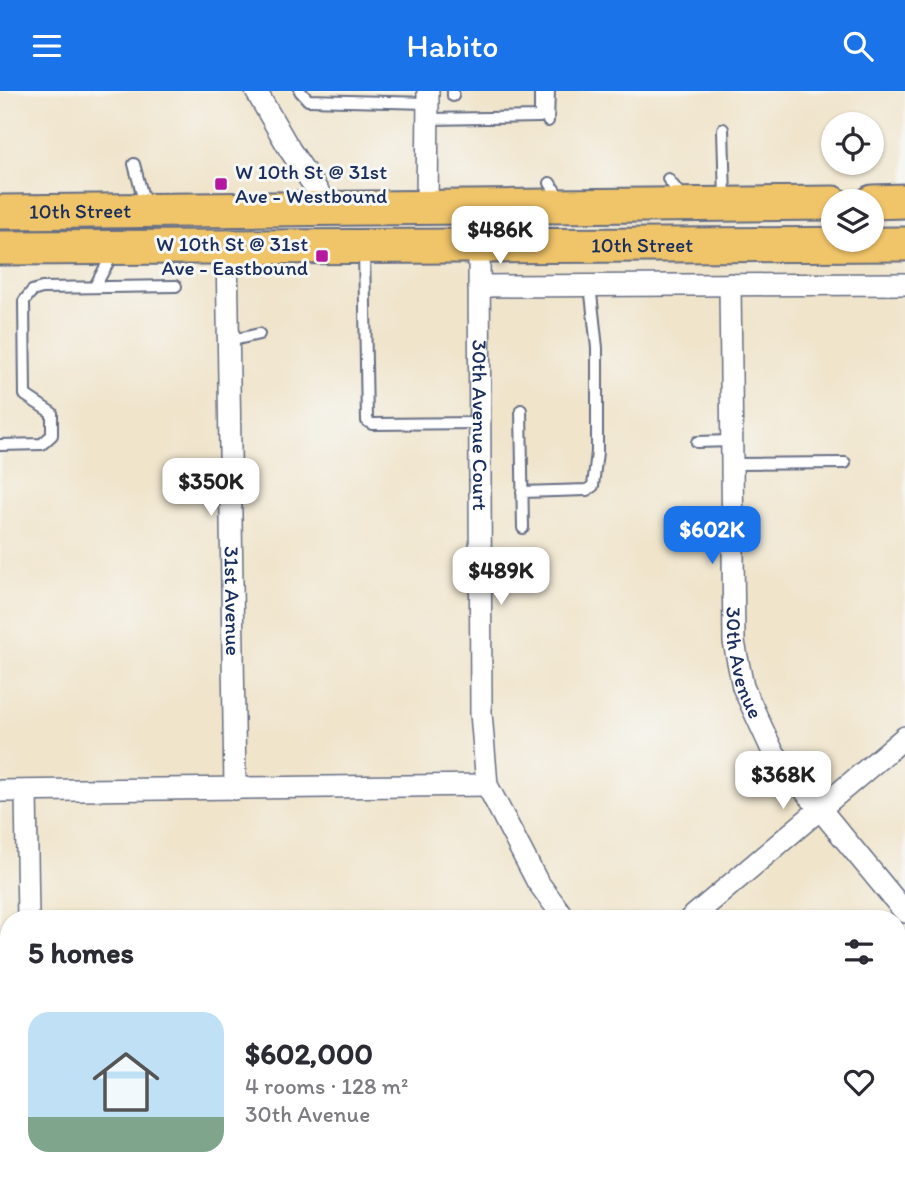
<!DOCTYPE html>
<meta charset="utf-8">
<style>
body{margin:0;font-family:Itim,sans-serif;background:#f2f2f3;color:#2b2b33;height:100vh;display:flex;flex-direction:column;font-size:26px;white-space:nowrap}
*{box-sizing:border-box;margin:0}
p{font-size:23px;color:#7c7c81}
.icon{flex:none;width:38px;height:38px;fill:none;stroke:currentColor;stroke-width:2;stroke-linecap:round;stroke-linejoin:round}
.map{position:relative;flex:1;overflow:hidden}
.panel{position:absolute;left:0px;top:819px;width:906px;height:275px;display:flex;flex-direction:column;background:#fff;border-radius:28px 28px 0 0;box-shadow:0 2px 5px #0004}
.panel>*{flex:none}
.buttons{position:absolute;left:821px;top:21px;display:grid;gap:14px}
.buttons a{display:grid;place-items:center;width:63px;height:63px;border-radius:50%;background:#fff;box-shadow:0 2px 5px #0004;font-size:35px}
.price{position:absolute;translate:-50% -60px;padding:0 16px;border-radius:14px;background:#fff;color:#222;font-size:23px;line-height:46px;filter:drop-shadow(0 2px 4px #0008)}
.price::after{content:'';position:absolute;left:50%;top:42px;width:21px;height:16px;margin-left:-10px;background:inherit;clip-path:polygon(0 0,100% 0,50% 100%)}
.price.current{background:#1a73e8;color:#fff}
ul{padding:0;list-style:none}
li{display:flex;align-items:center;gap:21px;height:175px;padding:0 28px}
li span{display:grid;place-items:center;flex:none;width:196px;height:140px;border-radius:21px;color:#555}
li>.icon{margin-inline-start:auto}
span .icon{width:84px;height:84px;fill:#fffc;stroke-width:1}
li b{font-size:30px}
h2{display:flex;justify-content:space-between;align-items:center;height:84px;padding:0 28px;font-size:30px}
header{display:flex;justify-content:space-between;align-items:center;height:91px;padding:0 28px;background:#1a73e8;color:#fff;font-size:32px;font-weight:600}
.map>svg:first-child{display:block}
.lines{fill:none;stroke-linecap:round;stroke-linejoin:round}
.lane-casing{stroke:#666e84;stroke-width:14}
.street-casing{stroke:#666e84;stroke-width:24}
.primary-casing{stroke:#666e84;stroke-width:37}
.lane{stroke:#fff;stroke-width:10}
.street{stroke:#fff;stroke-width:21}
.primary{stroke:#f0c469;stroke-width:33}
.poi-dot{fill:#b5179e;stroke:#f6f6f2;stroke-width:2.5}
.labels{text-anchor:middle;stroke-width:6;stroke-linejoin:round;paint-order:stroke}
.poi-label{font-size:21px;fill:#1b2f5e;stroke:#f6f6f2;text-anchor:start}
.street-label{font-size:21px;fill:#1b2f5e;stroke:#f6f6f2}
</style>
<header><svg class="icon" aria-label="menu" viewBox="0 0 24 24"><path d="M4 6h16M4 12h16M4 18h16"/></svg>Habito<svg class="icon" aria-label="search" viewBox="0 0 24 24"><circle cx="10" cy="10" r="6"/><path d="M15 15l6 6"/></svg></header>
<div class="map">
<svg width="905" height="1093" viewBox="0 0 905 1093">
<rect width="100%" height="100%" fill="#f6f6f2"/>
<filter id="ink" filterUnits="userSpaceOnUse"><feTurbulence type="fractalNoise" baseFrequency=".0143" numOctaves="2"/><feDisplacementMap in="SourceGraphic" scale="14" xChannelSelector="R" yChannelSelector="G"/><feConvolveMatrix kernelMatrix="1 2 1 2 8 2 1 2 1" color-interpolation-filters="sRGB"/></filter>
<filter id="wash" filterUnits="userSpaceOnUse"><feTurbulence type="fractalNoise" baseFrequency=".00686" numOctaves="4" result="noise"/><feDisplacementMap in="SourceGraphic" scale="28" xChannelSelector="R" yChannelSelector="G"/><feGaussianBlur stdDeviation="1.57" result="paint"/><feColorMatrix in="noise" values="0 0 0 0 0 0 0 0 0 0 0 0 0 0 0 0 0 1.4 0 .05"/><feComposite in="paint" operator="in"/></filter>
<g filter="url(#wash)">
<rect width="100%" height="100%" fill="#f0e4cb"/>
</g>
<g filter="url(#ink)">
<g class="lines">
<defs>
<path id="lane" d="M300 0 308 9 428 12
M453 5V0
M428 28 540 26V0
M548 30 549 0
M723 38 725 108
M134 73 145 114
M668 88 684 108
M550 92 561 109
M364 158 367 330 372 333 480 332
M95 195 114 161
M229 250 259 243
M521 319 523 437
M697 351 731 350
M0 354 42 353 52 344V322L25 304 24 210 32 200 42 197 176 195
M732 373 845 372
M522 401 587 399 593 395 597 361V257L590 194"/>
<g id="street">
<path d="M256 0 290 59 329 117"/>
<path d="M427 118 428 0"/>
<path id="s1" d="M479 154 481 622 487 694 537 790 565 828"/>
<path id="s2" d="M227 155 235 698"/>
<path id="s3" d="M730 193 734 551 743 596 773 661 905 821"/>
<path d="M479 195 905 193"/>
<path d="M0 700 487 694"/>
<path d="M26 700 28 828"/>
<path d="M690 828 905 646"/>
<path d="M0 1010 9 988"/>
<path d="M220 1085 221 1093"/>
<path d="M785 1085 792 1093"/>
<path d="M484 1093 485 1085"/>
</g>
<g id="primary">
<path d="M872 111 905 110"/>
<path id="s4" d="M0 121 833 112"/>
<path id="s5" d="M0 157 905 153"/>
</g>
</defs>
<use href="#lane" class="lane-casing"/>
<use href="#street" class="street-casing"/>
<use href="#primary" class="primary-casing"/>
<use href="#lane" class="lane"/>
<use href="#street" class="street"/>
<use href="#primary" class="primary"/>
</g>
</g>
<g class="poi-dot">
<rect x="214" y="86" width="14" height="14" rx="3.5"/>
<rect x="315" y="158" width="14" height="14" rx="3.5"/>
</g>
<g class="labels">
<g class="poi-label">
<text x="235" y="88">W 10th St @ 31st<tspan x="235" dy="24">Ave - Westbound</tspan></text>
<text x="308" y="160" text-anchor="end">W 10th St @ 31st<tspan x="308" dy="24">Ave - Eastbound</tspan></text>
</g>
<g class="street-label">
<text dy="7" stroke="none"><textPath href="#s4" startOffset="80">10th Street</textPath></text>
<text dy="7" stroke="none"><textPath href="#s5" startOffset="642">10th Street</textPath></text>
<text dy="7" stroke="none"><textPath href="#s1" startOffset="180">30th Avenue Court</textPath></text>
<text dy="7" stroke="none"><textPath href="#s2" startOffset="355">31st Avenue</textPath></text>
<text dy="7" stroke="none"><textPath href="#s3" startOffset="380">30th Avenue</textPath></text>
</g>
</g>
</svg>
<div class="buttons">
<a><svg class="icon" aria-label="locate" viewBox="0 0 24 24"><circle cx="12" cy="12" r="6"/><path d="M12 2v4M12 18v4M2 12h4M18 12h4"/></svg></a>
<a><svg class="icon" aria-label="layers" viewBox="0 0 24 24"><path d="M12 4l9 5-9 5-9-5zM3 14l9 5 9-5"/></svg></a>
</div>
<b class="price" style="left:500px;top:175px">$486K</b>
<b class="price" style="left:211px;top:427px">$350K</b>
<b class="price current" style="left:712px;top:475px">$602K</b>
<b class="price" style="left:501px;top:516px">$489K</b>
<b class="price" style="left:783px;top:720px">$368K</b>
<section class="panel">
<h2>5 homes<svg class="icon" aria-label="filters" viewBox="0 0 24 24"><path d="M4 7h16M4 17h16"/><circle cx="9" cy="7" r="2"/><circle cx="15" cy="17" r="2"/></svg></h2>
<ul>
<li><span style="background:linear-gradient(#bfe0f5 75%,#7fa58c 0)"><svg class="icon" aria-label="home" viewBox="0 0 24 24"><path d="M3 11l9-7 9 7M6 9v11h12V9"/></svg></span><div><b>$602,000</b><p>4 rooms · 128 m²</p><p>30th Avenue</p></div><svg class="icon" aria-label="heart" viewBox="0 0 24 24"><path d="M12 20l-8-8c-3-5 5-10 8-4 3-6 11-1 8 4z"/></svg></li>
</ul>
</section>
</div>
